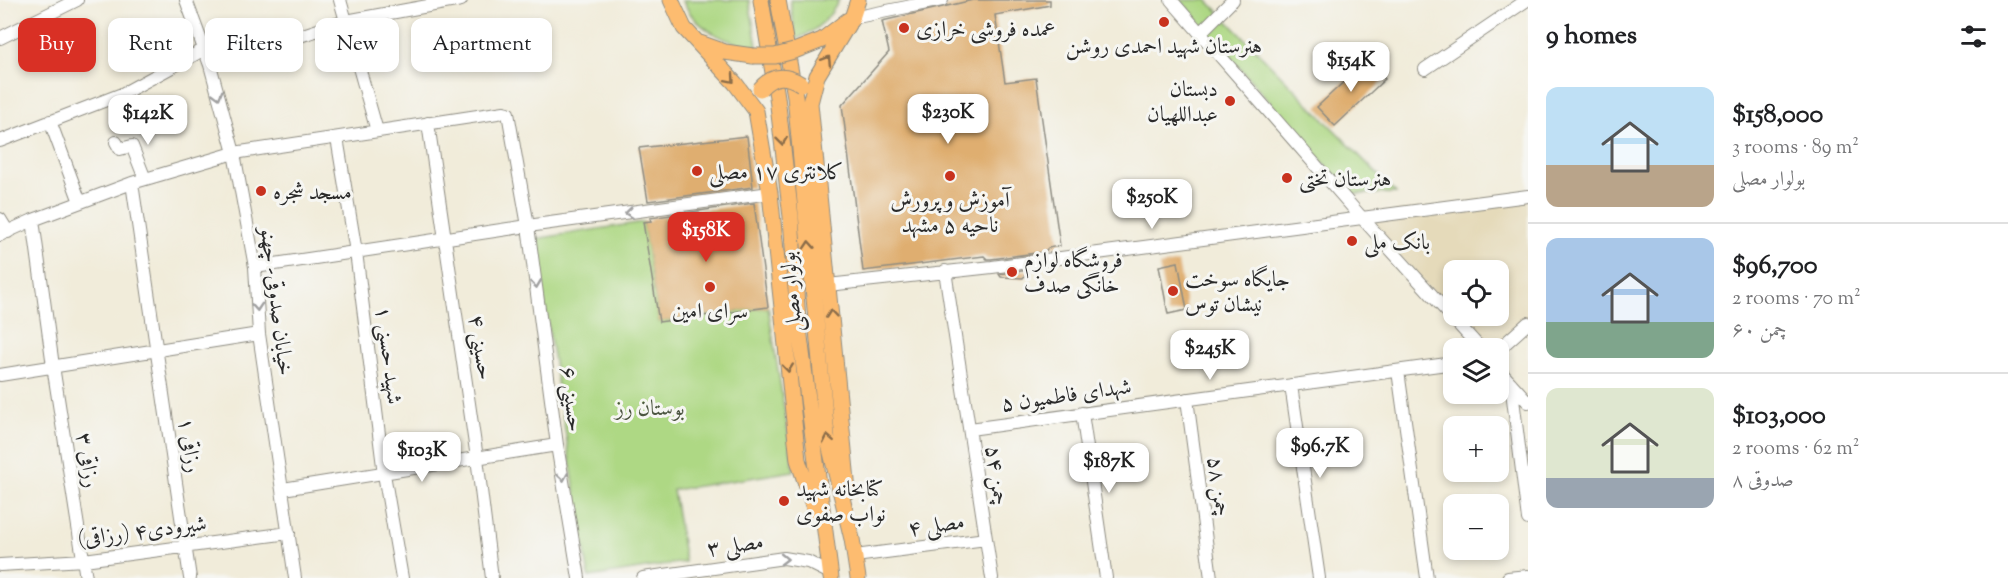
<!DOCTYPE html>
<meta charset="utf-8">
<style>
body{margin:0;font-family:"Sorts Mill Goudy",Amiri,serif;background:#f6f6f6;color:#202124;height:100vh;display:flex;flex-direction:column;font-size:22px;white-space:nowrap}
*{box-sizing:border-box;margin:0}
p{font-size:20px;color:#757577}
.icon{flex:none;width:33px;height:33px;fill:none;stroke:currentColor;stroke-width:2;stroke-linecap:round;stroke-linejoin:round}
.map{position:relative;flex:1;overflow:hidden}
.panel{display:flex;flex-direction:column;background:#fff;width:480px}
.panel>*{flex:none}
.hud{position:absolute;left:18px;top:18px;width:570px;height:54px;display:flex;gap:12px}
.buttons{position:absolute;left:1443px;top:260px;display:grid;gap:12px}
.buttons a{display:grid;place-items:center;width:66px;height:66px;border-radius:12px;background:#fff;box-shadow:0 3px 9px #0003;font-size:30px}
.price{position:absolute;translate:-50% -51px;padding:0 14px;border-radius:12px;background:#fff;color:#222;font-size:20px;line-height:39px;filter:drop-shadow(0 2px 3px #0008)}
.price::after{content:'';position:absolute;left:50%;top:36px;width:18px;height:14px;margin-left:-9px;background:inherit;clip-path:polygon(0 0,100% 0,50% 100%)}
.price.on{background:#d93025;color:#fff}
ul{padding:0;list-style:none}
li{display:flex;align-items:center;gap:18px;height:150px;padding:0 18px}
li+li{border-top:2px solid #e0e0e0}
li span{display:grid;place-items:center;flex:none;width:168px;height:120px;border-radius:12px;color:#555}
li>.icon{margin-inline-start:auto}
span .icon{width:72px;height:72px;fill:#fffc;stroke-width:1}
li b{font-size:26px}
h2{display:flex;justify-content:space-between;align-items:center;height:72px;padding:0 18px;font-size:26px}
.tag{padding:0 21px;border-radius:12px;background:#fff;box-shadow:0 3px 9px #0003;font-size:21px;line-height:54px}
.tag.on{background:#d93025;color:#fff}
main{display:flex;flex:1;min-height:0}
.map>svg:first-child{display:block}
.built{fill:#e5daba}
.green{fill:#aed884;stroke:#6c8258;stroke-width:1.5}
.building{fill:#dfae6f}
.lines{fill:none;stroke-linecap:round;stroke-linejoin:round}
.minor-casing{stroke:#8e8c82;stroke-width:14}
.major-casing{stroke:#8e8c82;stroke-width:17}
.minor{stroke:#fff;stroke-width:12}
.major{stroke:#fdbc70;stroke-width:15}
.major-bridge-casing{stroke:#8e8c82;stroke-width:17;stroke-linecap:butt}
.major-bridge{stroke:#fdbc70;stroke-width:15}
.oneway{stroke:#8a6c4a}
.oneway2{stroke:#a0a0a0}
.poi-dot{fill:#c8321e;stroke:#f6f6f2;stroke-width:2}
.labels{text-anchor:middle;stroke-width:6;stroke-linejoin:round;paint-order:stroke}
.poi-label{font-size:22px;fill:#2b2b2b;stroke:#f6f6f2;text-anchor:start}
.street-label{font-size:22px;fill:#2b2b2b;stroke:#f6f6f2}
.park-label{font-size:22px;fill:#4c5641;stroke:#f6f6f2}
</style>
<main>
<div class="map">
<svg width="1528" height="578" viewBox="0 0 1528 578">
<rect width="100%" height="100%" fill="#f6f6f2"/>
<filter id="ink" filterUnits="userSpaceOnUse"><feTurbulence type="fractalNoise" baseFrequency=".0167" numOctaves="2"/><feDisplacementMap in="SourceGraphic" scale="12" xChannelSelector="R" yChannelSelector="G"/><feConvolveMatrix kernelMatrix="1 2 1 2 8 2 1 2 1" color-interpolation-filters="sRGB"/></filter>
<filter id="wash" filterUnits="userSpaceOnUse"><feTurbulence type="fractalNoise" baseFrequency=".008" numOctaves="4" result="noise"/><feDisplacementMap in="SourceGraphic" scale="24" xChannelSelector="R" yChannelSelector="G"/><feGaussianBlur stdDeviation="1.35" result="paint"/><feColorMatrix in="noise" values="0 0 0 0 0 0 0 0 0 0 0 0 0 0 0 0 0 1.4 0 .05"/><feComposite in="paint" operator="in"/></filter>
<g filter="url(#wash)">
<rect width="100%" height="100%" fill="#f1ecda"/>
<path class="built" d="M1528 194V319L1496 348H1486L1455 315H1498V270H1454L1453 314 1362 216Z"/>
<path class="green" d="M682 0H749L757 46C736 46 711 35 696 20 690 15 686 6 682 0Z
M790 0H839C830 18 815 32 796 39Z
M1180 0H1207L1396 193 1351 194Z
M643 222 659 322 768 307 794 471 673 490 685 562 589 577 534 239Z"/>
<g id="blocks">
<path class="building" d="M973 0H1050V5L995 15 1005 82 1036 78 1060 246 1048 248 1044 252 991 259H987L984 256 863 271 842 105 889 52 882 21Z
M1367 60 1385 79 1335 126 1317 107Z
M747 136 753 187 648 201 639 148Z
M754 203 768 307 659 322 643 222 651 221 650 218Z
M1178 262 1187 310 1168 314 1159 266Z
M1029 270 1023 278 1001 277 999 274Z"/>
</g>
</g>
<g filter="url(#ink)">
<use href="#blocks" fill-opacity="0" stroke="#8e8c82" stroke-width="1.5"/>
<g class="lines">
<defs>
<path id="minor" d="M186 0 210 65 234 153 255 267 259 334 295 578
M340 0 377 131
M1171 0 1362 218 1480 348
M852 18 942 0
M1200 33 1233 0
M0 38 77 0
M210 65 346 21 461 0
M1425 69 1527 0
M50 121 80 202
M428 123 477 458 492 578
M337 138 356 252 384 474 402 578
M0 141 122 94 203 50
M116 142 120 149 132 146 145 179
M132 183 190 578
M0 219 8 232
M33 220 53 366 86 578
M0 235 33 220 132 183 234 153 504 112 508 113 528 226 557 445 579 578
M255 267 528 226 770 193
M945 271 992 578
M828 285 992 267 1528 196
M1498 350 1528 323
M1498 369 1528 402
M1398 371 1427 578
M0 375 259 334
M1511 383 1528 519
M1291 385 1319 578
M1187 399 1211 578
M1082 413 1106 578
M970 429 1454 363
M283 489 557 445
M855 556 986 539
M0 565 84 560 289 533
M643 578 784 558 808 562 830 573
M1508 578 1528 576"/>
<path id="major" d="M671 0 684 28 735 83 756 111 770 193 798 460 815 511
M761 0 777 97 791 217 798 321 831 578
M778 0 795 96 827 436 852 539 858 578
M700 43 725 52 753 56
M794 51 822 40 848 20
M848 491 810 103 817 76 852 18 858 0"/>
</defs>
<use href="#minor" class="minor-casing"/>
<use href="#major" class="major-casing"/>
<use href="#minor" class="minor"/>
<use href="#major" class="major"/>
<defs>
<path id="major-bridge" d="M753 56H775L794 51
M760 89C772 75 785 74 801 84"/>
</defs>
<use href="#major-bridge" class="major-bridge-casing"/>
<use href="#major-bridge" class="major-bridge"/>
</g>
<defs><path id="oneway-chevron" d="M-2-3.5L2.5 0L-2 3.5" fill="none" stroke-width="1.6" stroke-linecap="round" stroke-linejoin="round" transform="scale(1.5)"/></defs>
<g class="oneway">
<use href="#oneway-chevron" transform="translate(827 60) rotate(-58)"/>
<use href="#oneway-chevron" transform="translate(731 79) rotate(49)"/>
<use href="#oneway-chevron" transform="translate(782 141) rotate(83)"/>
<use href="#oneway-chevron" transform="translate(809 245) rotate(-94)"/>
<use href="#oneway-chevron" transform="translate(831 314) rotate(-96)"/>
<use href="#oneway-chevron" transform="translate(788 368) rotate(84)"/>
<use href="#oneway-chevron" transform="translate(828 439) rotate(-101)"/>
</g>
<g class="oneway2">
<use href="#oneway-chevron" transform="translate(218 95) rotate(74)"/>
<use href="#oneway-chevron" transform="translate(629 213) rotate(173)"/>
<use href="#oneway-chevron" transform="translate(536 284) rotate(82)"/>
<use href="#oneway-chevron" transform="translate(257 307) rotate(86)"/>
<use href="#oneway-chevron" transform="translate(563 477) rotate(81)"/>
<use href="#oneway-chevron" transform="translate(784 559) rotate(1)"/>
</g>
</g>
<g class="poi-dot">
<circle cx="1164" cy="22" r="6"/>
<circle cx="904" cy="28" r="6"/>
<circle cx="1230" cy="101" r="6"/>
<circle cx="697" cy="171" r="6"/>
<circle cx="950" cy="176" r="6"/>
<circle cx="1287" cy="178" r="6"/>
<circle cx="261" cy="191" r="6"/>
<circle cx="1352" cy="241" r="6"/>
<circle cx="1012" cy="272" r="6"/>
<circle cx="710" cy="287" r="6"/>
<circle cx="1173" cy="291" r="6"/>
<circle cx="784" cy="501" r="6"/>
</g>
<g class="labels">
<g class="poi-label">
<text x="916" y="36">عمده فروشی خرازی</text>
<text x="1164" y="53" text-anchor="middle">هنرستان شهید احمدی روشن</text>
<text x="1218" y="96" text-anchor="end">دبستان<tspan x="1218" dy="25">عبداللهیان</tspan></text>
<text x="709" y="179">کلانتری ۱۷ مصلی</text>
<text x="1299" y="186">هنرستان تختی</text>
<text x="273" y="199">مسجد شجره</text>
<text x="950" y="207" text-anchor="middle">آموزش و پرورش<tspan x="950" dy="25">ناحیه ۵ مشهد</tspan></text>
<text x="1364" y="249">بانک ملی</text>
<text x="1024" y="267">فروشگاه لوازم<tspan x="1024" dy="25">خانگی صدف</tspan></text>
<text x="1185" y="286">جایگاه سوخت<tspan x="1185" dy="25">نیشان توس</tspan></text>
<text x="710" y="318" text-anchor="middle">سرای امین</text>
<text x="796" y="496">کتابخانه شهید<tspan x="796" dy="25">نواب صفوی</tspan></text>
</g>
<g class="street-label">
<text transform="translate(790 292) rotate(-95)" y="8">بولوار مصلی</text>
<text transform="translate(278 301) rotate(83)" y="8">خیابان صدوقی- چهنو</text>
<text transform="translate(482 347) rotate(81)" y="8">حسینی ۴</text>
<text transform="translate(390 355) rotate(83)" y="8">شهید حسنی ۱</text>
<text transform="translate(1066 394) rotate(-8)" y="8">شهدای فاطمیون ۵</text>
<text transform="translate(573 399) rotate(83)" y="8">حسینی ۶</text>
<text transform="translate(191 445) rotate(81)" y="8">رزاقی ۱</text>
<text transform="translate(89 460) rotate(81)" y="8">رزاقی ۳</text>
<text transform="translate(998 475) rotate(82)" y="8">چمن ۵۴</text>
<text transform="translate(1220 486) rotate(82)" y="8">چمن ۵۸</text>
<text transform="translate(936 524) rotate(-8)" y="8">مصلی ۴</text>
<text transform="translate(142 530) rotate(-7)" y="8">شیرودی۴ (رزاقی)</text>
<text transform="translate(735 544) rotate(-8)" y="8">مصلی ۳</text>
</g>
<g class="park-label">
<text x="650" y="415">بوستان رز</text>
</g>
</g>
</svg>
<div class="buttons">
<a><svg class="icon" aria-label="locate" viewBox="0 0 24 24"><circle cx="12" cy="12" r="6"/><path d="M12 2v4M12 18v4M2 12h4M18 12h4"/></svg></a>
<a><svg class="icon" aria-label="layers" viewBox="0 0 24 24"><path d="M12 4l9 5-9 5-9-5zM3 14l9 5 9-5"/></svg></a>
<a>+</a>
<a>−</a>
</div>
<b class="price" style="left:1351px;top:93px">$154K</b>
<b class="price" style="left:948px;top:145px">$230K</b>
<b class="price" style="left:148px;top:146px">$142K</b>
<b class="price" style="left:1152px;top:230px">$250K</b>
<b class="price on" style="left:706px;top:263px">$158K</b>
<b class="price" style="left:1210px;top:381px">$245K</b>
<b class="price" style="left:1320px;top:479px">$96.7K</b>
<b class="price" style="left:422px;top:483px">$103K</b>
<b class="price" style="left:1109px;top:494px">$187K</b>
<div class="hud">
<a class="tag on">Buy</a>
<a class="tag">Rent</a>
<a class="tag">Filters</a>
<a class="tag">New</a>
<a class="tag">Apartment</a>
</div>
</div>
<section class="panel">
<h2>9 homes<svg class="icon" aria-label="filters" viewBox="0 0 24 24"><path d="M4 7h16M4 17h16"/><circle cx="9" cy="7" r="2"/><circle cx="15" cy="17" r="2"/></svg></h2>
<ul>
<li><span style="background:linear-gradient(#bfe0f5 65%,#b9a48a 0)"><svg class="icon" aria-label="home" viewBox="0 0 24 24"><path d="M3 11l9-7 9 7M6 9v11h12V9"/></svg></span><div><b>$158,000</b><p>3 rooms · 89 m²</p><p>بولوار مصلی</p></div></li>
<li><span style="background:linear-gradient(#a9c7e8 70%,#7fa58c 0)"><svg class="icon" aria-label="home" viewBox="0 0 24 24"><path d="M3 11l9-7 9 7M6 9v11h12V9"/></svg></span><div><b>$96,700</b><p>2 rooms · 70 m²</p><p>چمن ۶۰</p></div></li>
<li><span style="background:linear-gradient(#dfe7d0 75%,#9aa5b1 0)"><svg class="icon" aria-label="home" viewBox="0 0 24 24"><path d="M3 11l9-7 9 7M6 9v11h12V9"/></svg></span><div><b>$103,000</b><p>2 rooms · 62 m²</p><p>صدوقی ۸</p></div></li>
</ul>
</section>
</main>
